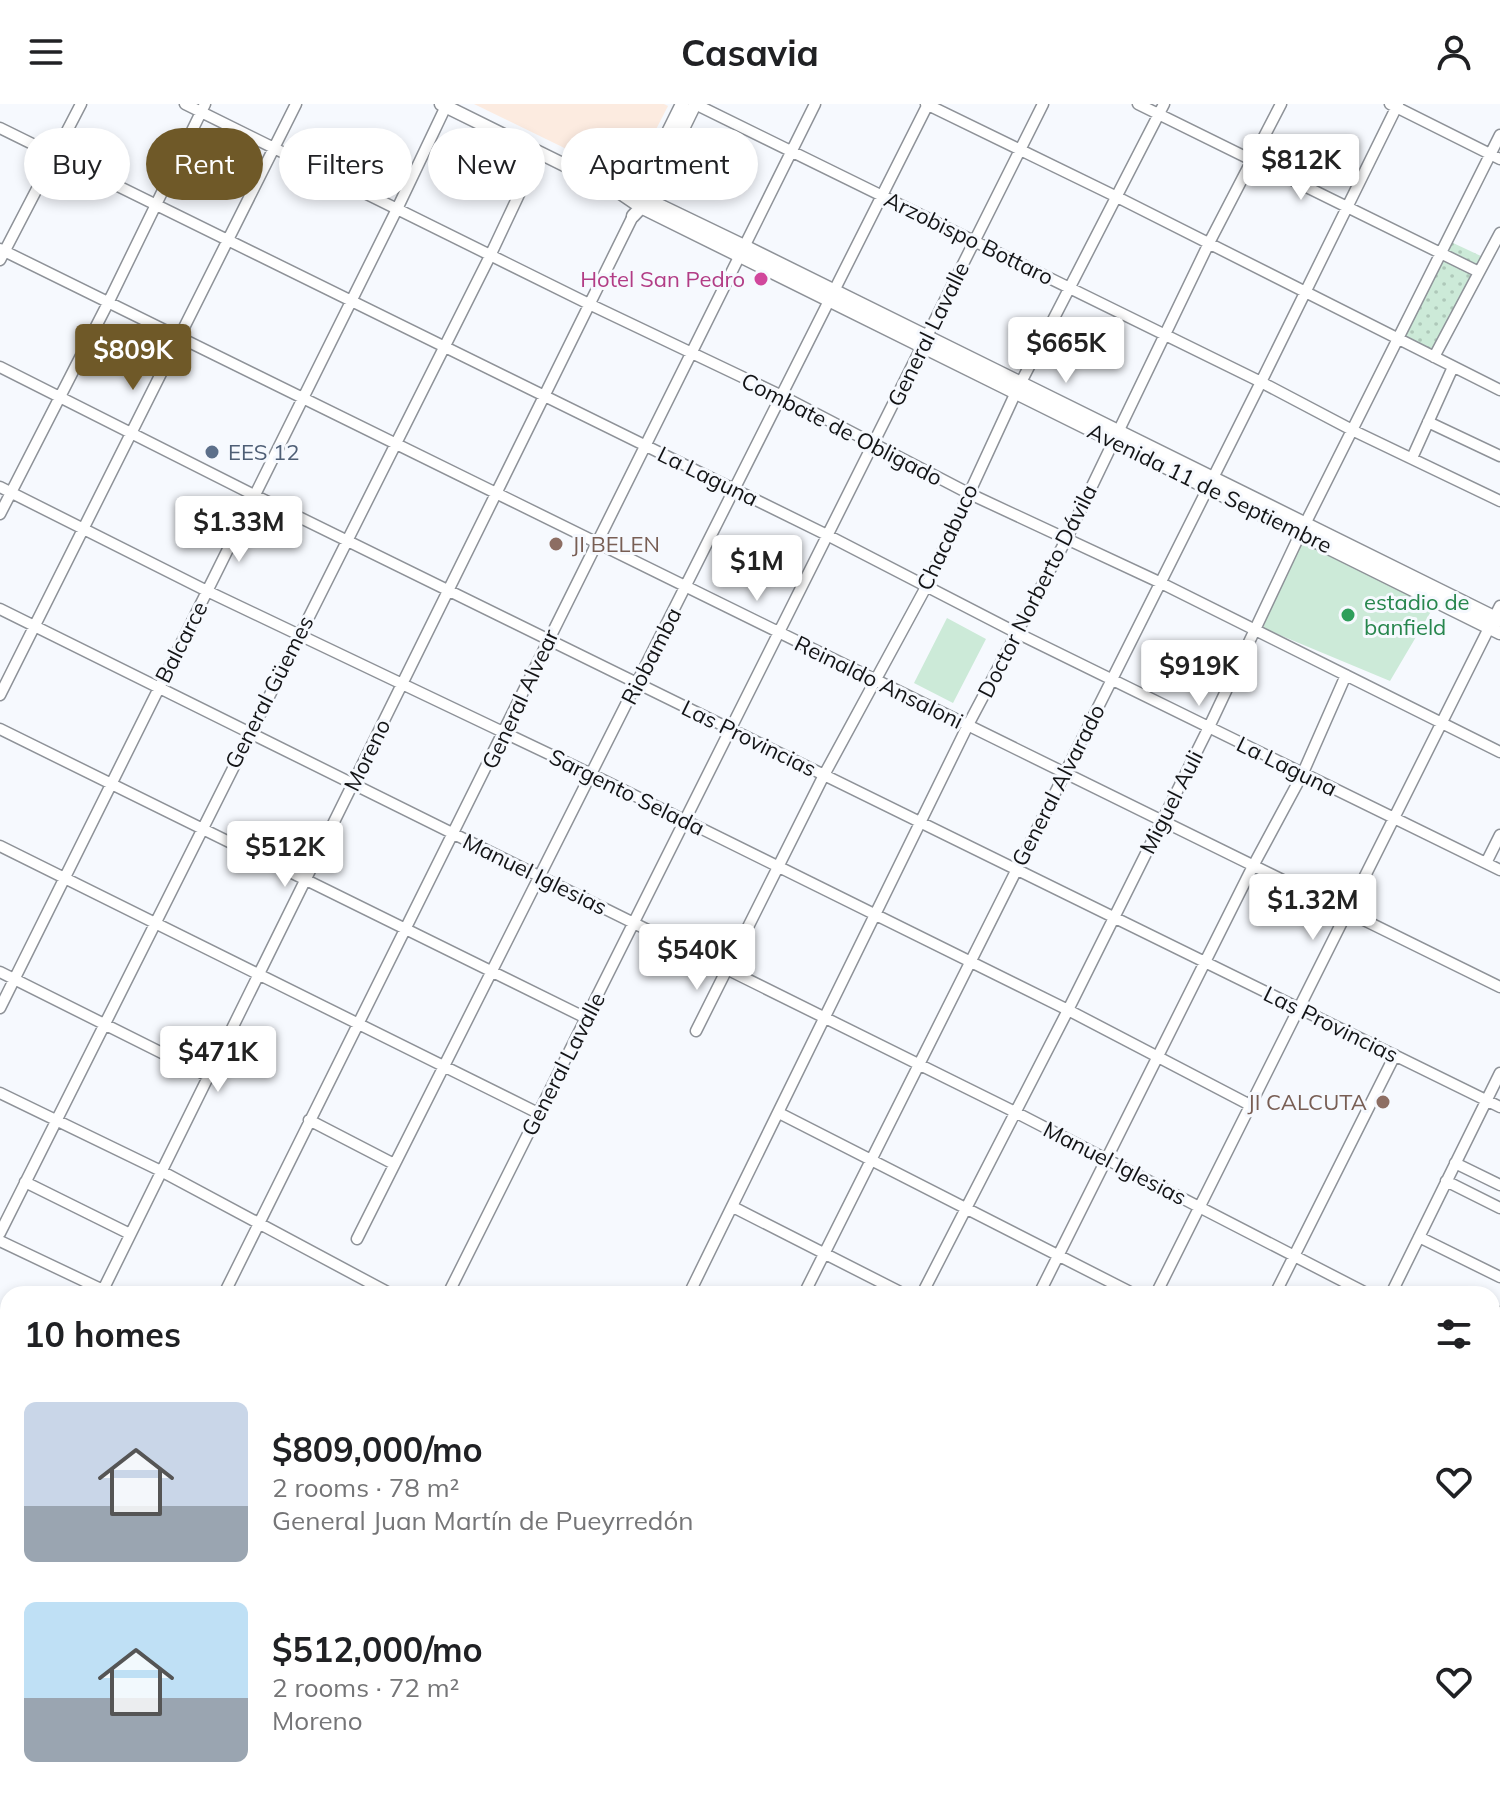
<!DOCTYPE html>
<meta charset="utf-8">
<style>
body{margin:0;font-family:Mulish,sans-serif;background:#f6f6f6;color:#202124;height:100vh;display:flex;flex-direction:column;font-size:30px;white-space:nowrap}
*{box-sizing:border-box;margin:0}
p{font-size:26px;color:#757577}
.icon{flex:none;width:44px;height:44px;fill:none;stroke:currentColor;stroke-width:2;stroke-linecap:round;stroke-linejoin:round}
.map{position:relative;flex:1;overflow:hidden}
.details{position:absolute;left:0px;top:1182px;width:1500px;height:514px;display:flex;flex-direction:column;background:#fff;border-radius:24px 24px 0 0;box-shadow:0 4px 12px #0003}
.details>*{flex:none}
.banner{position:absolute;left:24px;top:24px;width:800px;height:72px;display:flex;gap:16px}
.price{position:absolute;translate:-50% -68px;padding:0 18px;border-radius:8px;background:#fff;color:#222;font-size:26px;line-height:52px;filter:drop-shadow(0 2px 4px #0008)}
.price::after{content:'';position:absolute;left:50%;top:48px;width:24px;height:18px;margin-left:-12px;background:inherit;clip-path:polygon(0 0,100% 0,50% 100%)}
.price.selected{background:#6f5928;color:#fff}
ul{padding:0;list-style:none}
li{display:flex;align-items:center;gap:24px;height:200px;padding:0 24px}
li span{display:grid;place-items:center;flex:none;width:224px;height:160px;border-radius:12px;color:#555}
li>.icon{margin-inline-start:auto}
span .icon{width:96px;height:96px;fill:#fffc;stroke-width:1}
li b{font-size:34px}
h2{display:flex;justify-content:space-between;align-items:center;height:96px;padding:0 24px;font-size:34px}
.pill{padding:0 28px;border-radius:36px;background:#fff;box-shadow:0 4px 12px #0003;font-size:28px;line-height:72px}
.pill.selected{background:#6f5928;color:#fff}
header{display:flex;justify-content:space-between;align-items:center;height:104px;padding:0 24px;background:#fff;font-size:36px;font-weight:700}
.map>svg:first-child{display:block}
.education{fill:#fcebe0}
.park{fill:url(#park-dots)}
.garden{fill:#ccead8}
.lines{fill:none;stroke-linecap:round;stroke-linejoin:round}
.minor-casing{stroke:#8e9298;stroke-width:13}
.major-casing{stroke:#8e9298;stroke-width:15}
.minor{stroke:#fff;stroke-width:10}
.major{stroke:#fff;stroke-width:12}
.hotel-dot{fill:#d1479c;stroke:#f6f9fe;stroke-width:3}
.service-dot{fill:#5c6f8a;stroke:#f6f9fe;stroke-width:3}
.education-dot{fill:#8d6e63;stroke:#f6f9fe;stroke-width:3}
.leisure-dot{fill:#2e9e5b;stroke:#f6f9fe;stroke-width:3}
.labels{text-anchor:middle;stroke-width:6;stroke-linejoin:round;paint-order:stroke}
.street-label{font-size:22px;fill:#131416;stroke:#f6f9fe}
.hotel-label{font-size:22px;fill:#b23c85;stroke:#f6f9fe;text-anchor:end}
.service-label{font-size:22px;fill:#4e5e75;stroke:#f6f9fe;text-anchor:start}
.education-label{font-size:22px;fill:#785e54;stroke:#f6f9fe;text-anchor:start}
.leisure-label{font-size:22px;fill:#27864d;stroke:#f6f9fe;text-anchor:start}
</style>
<header><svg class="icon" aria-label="menu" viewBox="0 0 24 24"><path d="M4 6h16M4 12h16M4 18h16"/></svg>Casavia<svg class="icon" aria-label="person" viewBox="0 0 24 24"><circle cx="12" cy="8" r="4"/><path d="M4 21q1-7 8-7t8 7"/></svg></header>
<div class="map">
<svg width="1500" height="1695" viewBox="0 0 1500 1695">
<defs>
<pattern id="park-dots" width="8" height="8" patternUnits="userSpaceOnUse" patternTransform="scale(2)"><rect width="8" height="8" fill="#ccead8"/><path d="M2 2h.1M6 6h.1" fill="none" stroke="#aec8b9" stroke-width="1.8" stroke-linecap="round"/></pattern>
</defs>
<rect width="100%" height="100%" fill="#f6f9fe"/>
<path class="education" d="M474 0H664L668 2 630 76Z"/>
<path class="park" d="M1451 138 1483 153 1434 250 1402 238Z"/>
<path class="garden" d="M1299 434 1436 499 1390 577 1263 524Z
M947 514 986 535 953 599 914 579Z"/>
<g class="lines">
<defs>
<path id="minor" d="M185 0 589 200 780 291 968 389 1159 478 1500 648
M695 0 1261 278 1354 327 1500 397
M926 0 1117 93 1500 286
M1138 0 1479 168
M1390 0 1500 55
M0 24 827 431 1017 529 1500 766
M0 145 1500 883
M0 156 81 0
M1434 253 1500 129
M0 263 254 391 1500 1003
M1428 318 1500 352
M1412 354 1453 263
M0 383 207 487 591 670 1068 906 1250 1001
M0 410 109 197 205 0
M0 505 1015 1008 1368 1190
M0 591 296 0
M0 625 586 914
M0 742 538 1009
M1486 759 1500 731
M0 868 208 972
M0 904 397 105 447 0
M696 927 824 671 926 483 1016 288 1164 0
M0 989 161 1067 391 1190
M779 1009 1134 1190
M309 1016 394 1060
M1455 1059 1500 1081
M1446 1077 1500 1104
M25 1078 130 1130
M733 1103 904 1190
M0 1129 490 152 539 48
M1419 1133 1500 1173
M357 1135 928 0
M0 1137 103 1186
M101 1190 633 112
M224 1190 815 0
M448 1190 1043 0
M689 1190 968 621 1067 434 1209 139 1281 0
M804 1190 1261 278 1398 0
M922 1190 1068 906 1209 623 1301 428 1500 31
M1039 1190 1253 762 1302 671 1346 571
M1156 1190 1500 502
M1275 1190 1395 951
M1391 1190 1500 969
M1492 1224 1500 1208
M0 1236 8 1240
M1492 1252 1500 1256
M0 1357 8 1361
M1492 1371 1500 1375
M0 1390 8 1375
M1492 1454 1500 1439
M0 1471 8 1475
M1492 1489 1500 1493
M0 1602 8 1606
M1492 1616 1500 1620
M0 1646 8 1630
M173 1688 187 1695
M661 1688 675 1695
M1150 1688 1165 1695
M1386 1688 1401 1695
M908 1689 921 1695
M202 1695 205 1688
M741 1695 745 1688
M802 1695 806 1688
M1020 1695 1024 1688
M1140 1695 1143 1688
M1256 1695 1259 1688"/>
<path id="major" d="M441 0 619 88 641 103 1500 529
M623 89 636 90 744 142 1500 516
M634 97 682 0
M633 112 648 96 695 0"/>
</defs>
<use href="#minor" class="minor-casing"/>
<use href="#major" class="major-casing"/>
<use href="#minor" class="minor"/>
<use href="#major" class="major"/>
</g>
<circle class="hotel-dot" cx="761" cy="175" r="8"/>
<circle class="service-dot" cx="212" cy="348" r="8"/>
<g class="education-dot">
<circle cx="556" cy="440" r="8"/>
<circle cx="1383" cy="998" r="8"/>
</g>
<circle class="leisure-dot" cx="1348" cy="511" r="8"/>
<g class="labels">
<g class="street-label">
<text transform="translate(969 134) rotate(26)" y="8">Arzobispo Bottaro</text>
<text transform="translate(928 230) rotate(-64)" y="8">General Lavalle</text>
<text transform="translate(842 325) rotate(27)" y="8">Combate de Obligado</text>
<text transform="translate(708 372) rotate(26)" y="8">La Laguna</text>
<text transform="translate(1210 384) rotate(26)" y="8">Avenida 11 de Septiembre</text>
<text transform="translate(947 433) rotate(-65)" y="8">Chacabuco</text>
<text transform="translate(1037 487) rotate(-63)" y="8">Doctor Norberto Dávila</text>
<text transform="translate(181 538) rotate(-63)" y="8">Balcarce</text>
<text transform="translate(651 552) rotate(-63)" y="8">Riobamba</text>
<text transform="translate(879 578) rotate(26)" y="8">Reinaldo Ansaloni</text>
<text transform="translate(269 588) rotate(-63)" y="8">General Güemes</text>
<text transform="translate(520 595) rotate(-65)" y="8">General Alvear</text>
<text transform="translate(749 634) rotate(26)" y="8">Las Provincias</text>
<text transform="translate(367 651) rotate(-64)" y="8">Moreno</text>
<text transform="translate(1287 662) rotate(26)" y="8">La Laguna</text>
<text transform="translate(1058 681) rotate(-63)" y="8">General Alvarado</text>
<text transform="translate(627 688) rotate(26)" y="8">Sargento Selada</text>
<text transform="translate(1171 698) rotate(-63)" y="8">Miguel Auli</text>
<text transform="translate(535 770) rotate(26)" y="8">Manuel Iglesias</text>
<text transform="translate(1331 920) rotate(26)" y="8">Las Provincias</text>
<text transform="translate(563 960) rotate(-63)" y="8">General Lavalle</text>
<text transform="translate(1115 1059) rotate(27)" y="8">Manuel Iglesias</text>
</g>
<g class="hotel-label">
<text x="745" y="183">Hotel San Pedro</text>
</g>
<g class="service-label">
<text x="228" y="356">EES 12</text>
</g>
<g class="education-label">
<text x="572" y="448">JI BELEN</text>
<text x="1367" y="1006" text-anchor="end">JI CALCUTA</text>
</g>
<g class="leisure-label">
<text x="1364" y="506">estadio de<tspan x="1364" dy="25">banfield</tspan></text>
</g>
</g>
</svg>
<b class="price" style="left:1301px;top:98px">$812K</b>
<b class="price" style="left:1066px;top:281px">$665K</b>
<b class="price selected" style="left:133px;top:288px">$809K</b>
<b class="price" style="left:239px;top:460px">$1.33M</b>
<b class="price" style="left:757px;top:499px">$1M</b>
<b class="price" style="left:1199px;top:604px">$919K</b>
<b class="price" style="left:285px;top:785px">$512K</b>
<b class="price" style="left:1313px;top:838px">$1.32M</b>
<b class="price" style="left:697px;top:888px">$540K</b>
<b class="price" style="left:218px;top:990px">$471K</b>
<div class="banner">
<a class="pill">Buy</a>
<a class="pill selected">Rent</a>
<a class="pill">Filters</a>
<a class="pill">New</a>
<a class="pill">Apartment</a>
</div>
<section class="details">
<h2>10 homes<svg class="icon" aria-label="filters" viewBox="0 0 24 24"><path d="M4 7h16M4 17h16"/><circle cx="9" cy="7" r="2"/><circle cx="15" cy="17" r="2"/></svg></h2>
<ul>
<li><span style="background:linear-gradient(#c9d6e8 65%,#9aa5b1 0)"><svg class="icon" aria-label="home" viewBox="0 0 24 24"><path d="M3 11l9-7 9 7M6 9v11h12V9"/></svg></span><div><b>$809,000/mo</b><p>2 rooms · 78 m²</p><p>General Juan Martín de Pueyrredón</p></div><svg class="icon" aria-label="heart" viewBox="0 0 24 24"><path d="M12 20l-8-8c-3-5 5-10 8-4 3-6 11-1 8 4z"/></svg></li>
<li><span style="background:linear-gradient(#bfe0f5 60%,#9aa5b1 0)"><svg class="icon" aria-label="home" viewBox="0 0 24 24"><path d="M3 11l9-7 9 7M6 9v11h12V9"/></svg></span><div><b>$512,000/mo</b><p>2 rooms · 72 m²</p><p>Moreno</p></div><svg class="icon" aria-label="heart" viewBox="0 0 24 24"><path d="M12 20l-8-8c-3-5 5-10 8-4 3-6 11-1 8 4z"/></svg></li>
</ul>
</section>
</div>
